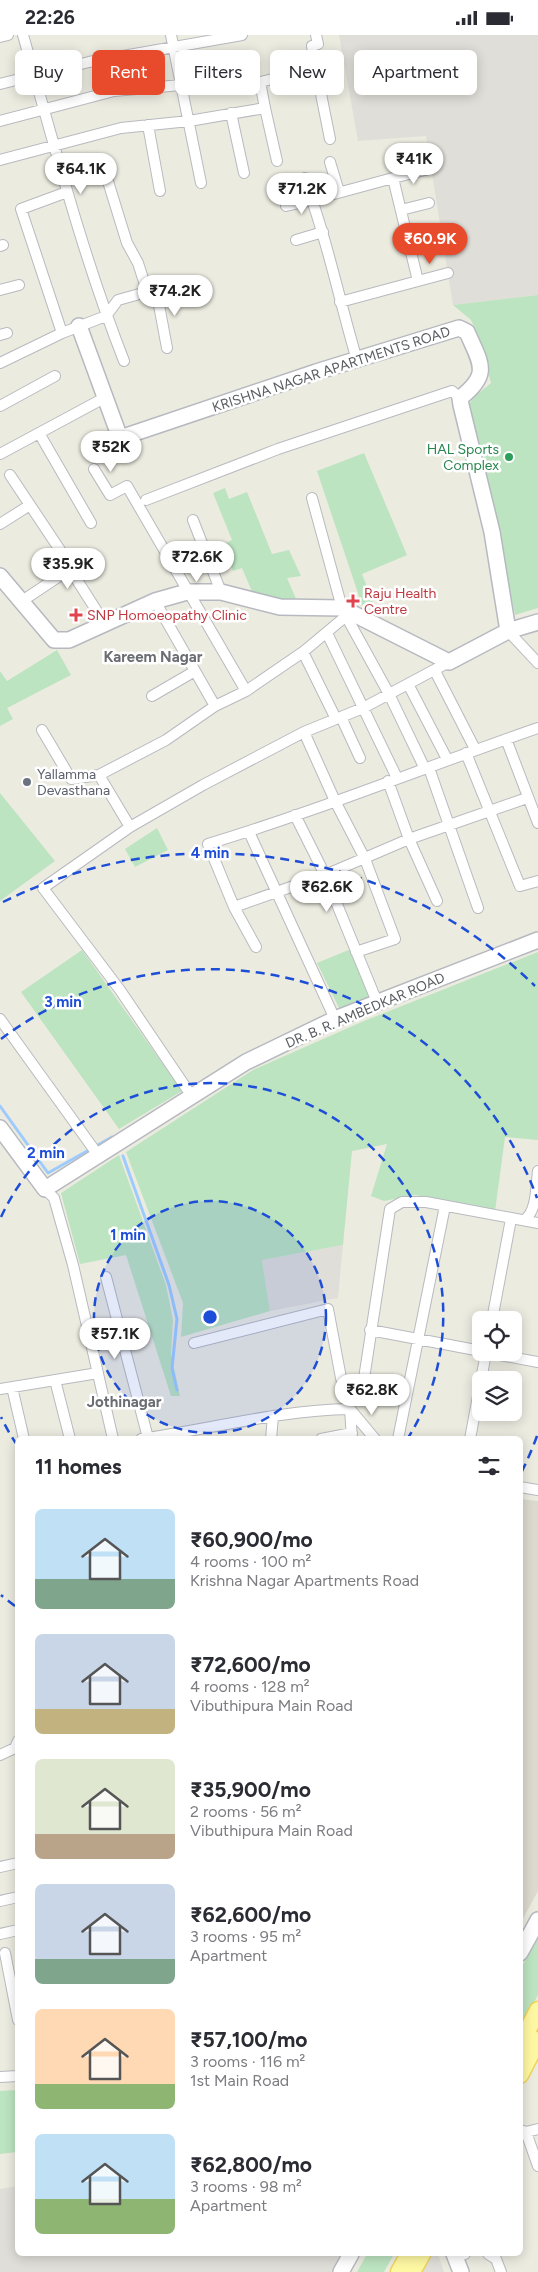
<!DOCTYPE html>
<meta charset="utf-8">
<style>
body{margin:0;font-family:Figtree,sans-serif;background:#f2f2f3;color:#2b2b33;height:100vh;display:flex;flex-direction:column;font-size:19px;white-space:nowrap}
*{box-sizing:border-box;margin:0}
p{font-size:16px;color:#7c7c81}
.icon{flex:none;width:28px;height:28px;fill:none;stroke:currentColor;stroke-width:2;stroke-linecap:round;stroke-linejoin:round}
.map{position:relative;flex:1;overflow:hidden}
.side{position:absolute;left:15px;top:1401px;width:508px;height:820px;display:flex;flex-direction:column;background:#fff;border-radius:8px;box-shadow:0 2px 12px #0003}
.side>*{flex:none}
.banner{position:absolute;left:15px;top:15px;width:509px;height:45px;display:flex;gap:10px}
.tools{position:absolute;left:472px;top:1276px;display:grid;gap:10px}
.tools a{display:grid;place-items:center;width:50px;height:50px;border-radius:8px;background:#fff;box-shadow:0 2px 12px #0003;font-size:25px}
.price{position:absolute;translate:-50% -42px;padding:0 11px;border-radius:18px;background:#fff;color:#222;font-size:16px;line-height:32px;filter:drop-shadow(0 1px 2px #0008)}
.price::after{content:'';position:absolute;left:50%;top:30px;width:15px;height:11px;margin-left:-8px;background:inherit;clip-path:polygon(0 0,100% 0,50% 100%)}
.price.active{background:#e84b2b;color:#fff}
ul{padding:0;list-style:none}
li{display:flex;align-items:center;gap:15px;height:125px;padding:0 20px}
li span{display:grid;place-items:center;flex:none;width:140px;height:100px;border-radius:8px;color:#555}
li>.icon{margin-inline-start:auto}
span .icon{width:60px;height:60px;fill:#fffc;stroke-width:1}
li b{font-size:21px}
h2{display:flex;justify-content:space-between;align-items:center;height:60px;padding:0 20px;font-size:21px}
.tag{padding:0 18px;border-radius:8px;background:#fff;box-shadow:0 2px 12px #0003;font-size:18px;line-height:45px}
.tag.active{background:#e84b2b;color:#fff}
.status{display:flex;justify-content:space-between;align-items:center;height:35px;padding:0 25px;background:#fff;direction:ltr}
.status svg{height:14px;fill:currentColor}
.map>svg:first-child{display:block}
.industrial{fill:#e0ded8}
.education{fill:#dcdace}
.green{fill:#bce4c0}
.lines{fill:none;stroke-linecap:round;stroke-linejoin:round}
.stream{stroke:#9ecbfe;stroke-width:3}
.street-casing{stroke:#b8babf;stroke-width:12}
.secondary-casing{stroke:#b6b9bf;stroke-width:18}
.primary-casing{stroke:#f0d355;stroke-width:19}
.street{stroke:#fff;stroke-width:10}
.secondary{stroke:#fff;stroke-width:15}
.primary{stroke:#fef8a3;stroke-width:16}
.ring{fill:none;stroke:#1d4ed8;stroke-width:2.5;stroke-dasharray:9 6}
.leisure-dot{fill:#2e9e5b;stroke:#fff;stroke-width:2}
.health-dot{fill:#e0444e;stroke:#fff;stroke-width:2}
.worship-dot{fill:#6b7280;stroke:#fff;stroke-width:2}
.labels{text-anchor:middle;stroke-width:5;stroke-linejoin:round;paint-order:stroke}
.street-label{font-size:14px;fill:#595c61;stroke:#fff}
.leisure-label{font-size:14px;fill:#27864d;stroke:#fff;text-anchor:end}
.health-label{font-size:14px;fill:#be3a42;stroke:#fff;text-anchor:start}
.worship-label{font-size:14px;fill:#5b616d;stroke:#fff;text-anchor:start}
.neighbourhood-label{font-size:15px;font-weight:bold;fill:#6a6e73;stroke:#fff}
.centre{fill:#1d4ed8;stroke:#fff;stroke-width:2.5}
.ring-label{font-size:15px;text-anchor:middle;font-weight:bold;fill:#1d4ed8;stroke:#fff;stroke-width:5;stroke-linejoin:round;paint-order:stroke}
</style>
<div class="status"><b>22:26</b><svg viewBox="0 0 49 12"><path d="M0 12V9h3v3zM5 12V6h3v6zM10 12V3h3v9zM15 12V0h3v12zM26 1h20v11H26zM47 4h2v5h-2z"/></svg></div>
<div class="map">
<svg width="538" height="2237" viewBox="0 0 538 2237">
<rect width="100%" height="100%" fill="#ecebe0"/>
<path class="industrial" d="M339 0H538V260L453 270 426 101 358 106Z
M343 1210 338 1263 270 1276 262 1225Z
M17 2151 18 2219H341L331 2237H0V2154Z
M430 2219H438L444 2237H421Z"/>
<path class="education" d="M520 1464 538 1466V1856L520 1889Z"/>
<path class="green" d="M538 260V573L515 580 492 472 467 372 475 361 491 348 479 303 471 285 453 270Z
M364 418 407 520 362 539 373 567 362 570 317 436Z
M225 453 229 464 247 457 272 519 289 515 301 541 287 543 297 566 254 561 242 533 233 536 222 510 232 505 213 458Z
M57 615 71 640 7 673 13 684 0 691V636L7 646Z
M0 758 55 826 0 866Z
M157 793 168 815 135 832 125 814Z
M351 914 371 967 342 979 317 928Z
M82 915 182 1056 119 1094 21 957Z
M538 917V1105L505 1102 495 1176 415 1160 384 1166 371 1161 387 1109 352 1116 343 1210 262 1225 270 1276 181 1302 183 1268 126 1117 253 1035 364 986Z
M119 1120 166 1250 173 1285 171 1319 180 1361H171L126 1220 80 1229 61 1158Z
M538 1902V1960L520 1994V1935Z
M17 2055V2117L0 2119V2056Z
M367 2219H394L384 2237H357Z"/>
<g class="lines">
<path class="stream" d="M0 1071 48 1138 112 1102 113 1105
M123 1121 169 1250 177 1284 172 1333 177 1355"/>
<defs>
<path id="street" d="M23 0C54 109 82 219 124 326
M171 0 201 148
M0 2 8 0
M316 34 330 104
M0 49 89 27 242 0
M265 73 277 126
M231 78 244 138
M0 86 114 56 181 50 226 42
M148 90 160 156
M0 125 121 93 189 86 265 73 260 47 316 34 312 11 318 9 316 0
M102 127 127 208 138 228 147 256
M330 127 339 157
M393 143 429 134
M286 171 312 165 305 143
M401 175 429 168
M296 205 323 197
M0 211 3 210
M410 212 436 204
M418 246 448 238
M156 254 167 313
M0 255 19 250
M340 267 418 246 393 143 312 165C330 217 341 272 357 325
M62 298 21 174 67 157
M0 300 7 298
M0 328 62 298 106 281 118 265 168 251
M0 371 55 341
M39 398 91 488
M0 419 106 362
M94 434 110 460 127 451 246 656
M10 440 60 515
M312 463 342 573
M146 465 278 414 452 356 460 363
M193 485 221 557
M0 489 30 470
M22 566 70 534 105 589
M155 566 215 671
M346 581 389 659 425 734
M508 596 538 628
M327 598 397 743
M303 617 336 684
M435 636 475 714
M408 649 447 724
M152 661 195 636
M341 682 360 723
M42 695 71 744 99 740
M304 697 335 766 365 824 395 904 356 917
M506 704 538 788
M466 718 520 851 538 846
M429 733 478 873
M388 746 409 804 437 866
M295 780 325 840 377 967
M130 792 99 740 166 705 215 671 246 656 303 617 351 577
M249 797 335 984
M234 872 325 840 409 804 527 763
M256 912 234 872 208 809C320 775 428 731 538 693
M0 984 98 1120
M191 1060 120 955 43 853 130 792 203 750 304 697 363 673 449 627
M45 1154 54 1163 73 1230 113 1404
M524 1185C537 1177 536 1151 538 1136
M106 1242 148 1403
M492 1285 511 1184
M370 1295 481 1316
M194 1308 328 1274 341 1343 350 1374 352 1404
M489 1318 538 1327
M55 1345 70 1404
M12 1352 24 1404
M0 1354 98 1338
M361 1363 390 1174 402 1167H426L538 1188
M350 1374 375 1404
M141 1404C211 1394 280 1375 350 1374
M271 1404 273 1381
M321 1404 352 1398
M398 1404 445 1171
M470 1404 486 1318
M520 1452 538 1455
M0 1720 15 1713 18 1706
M0 1832 18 1828
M0 1866 18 1862
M0 1899 18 1895
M5 1918 18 1985
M0 2042 18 2041
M520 2095 526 2097 538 2094
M526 2097 538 2131
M488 2219 496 2224 501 2237
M455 2222 465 2219"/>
<path id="secondary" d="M79 291 120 403 316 337 459 293 467 297C481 329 491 339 460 363L461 370 492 497 508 596
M0 541 54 605H69L155 566 187 557H221L280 572 342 573 449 627 508 596 538 587
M0 1093 45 1154 246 1027 335 984 538 905
M520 1918 538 1885
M454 2219 461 2237
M341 2237 351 2219"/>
<path id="primary" d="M520 2010 538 1975
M520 2040 538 2005
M399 2237 409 2219
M412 2237 422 2219"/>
</defs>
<use href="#street" class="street-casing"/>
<use href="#secondary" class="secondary-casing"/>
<use href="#primary" class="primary-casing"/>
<use href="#street" class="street"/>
<use href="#secondary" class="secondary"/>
<use href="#primary" class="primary"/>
</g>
<circle cx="210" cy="1282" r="116" fill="#1d4ed8" fill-opacity=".12"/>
<g class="ring">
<circle cx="210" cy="1282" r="116"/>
<path d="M17 1410A232 232 0 0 1 1 1382M1 1182A232 232 0 1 1 408 1403"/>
<path d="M537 1401A348 348 0 0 1 520 1440M15 1571A348 348 0 0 1 1 1560M1 1004A348 348 0 0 1 537 1163"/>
<path d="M3 867A464 464 0 0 1 535 951"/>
</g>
<circle class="leisure-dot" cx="509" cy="422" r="5"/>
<g class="health-dot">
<path d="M350.5 558.5h5v5h5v5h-5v5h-5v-5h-5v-5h5z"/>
<path d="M73.5 572.5h5v5h5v5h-5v5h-5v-5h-5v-5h5z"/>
</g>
<circle class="worship-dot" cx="27" cy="747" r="5"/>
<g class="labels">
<g class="street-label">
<text transform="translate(331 334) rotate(-18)" y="5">KRISHNA NAGAR APARTMENTS ROAD</text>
<text transform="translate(365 975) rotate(-23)" y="5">DR. B. R. AMBEDKAR ROAD</text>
</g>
<g class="leisure-label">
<text x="499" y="419">HAL Sports<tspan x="499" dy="16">Complex</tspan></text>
</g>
<g class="health-label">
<text x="364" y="563">Raju Health<tspan x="364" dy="16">Centre</tspan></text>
<text x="87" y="585">SNP Homoeopathy Clinic</text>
</g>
<g class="worship-label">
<text x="37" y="744">Yallamma<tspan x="37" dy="16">Devasthana</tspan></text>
</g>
<g class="neighbourhood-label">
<text x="153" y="627">Kareem Nagar</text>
<text x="124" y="1372">Jothinagar</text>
</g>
</g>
<circle cx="210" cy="1282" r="8" class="centre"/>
<g class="ring-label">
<text x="210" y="823">4 min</text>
<text x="63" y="972">3 min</text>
<text x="46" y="1123">2 min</text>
<text x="128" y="1205">1 min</text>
</g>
</svg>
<div class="tools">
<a><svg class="icon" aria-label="locate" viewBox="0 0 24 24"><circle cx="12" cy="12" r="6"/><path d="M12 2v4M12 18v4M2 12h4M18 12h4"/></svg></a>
<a><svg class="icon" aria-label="layers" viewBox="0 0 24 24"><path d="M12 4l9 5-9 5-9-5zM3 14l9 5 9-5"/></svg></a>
</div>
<b class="price" style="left:414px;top:150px">₹41K</b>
<b class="price" style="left:81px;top:160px">₹64.1K</b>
<b class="price" style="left:302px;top:180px">₹71.2K</b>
<b class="price active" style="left:430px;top:230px">₹60.9K</b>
<b class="price" style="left:175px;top:282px">₹74.2K</b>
<b class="price" style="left:111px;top:438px">₹52K</b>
<b class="price" style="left:197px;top:548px">₹72.6K</b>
<b class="price" style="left:68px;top:555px">₹35.9K</b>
<b class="price" style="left:327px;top:878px">₹62.6K</b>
<b class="price" style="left:115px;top:1325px">₹57.1K</b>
<b class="price" style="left:372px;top:1381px">₹62.8K</b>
<div class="banner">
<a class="tag">Buy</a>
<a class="tag active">Rent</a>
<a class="tag">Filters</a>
<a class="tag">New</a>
<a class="tag">Apartment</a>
</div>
<section class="side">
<h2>11 homes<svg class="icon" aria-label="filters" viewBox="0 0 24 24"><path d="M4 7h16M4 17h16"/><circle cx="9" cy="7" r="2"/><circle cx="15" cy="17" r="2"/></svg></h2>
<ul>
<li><span style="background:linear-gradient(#bfe0f5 70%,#7fa58c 0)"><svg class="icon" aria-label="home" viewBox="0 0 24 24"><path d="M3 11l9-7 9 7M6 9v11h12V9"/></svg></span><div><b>₹60,900/mo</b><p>4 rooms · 100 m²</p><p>Krishna Nagar Apartments Road</p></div></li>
<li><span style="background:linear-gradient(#c9d6e8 75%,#c2b280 0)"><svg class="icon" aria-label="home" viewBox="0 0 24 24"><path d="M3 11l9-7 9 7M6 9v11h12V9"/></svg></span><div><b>₹72,600/mo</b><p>4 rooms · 128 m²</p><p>Vibuthipura Main Road</p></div></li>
<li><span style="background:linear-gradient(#dfe7d0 75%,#b9a48a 0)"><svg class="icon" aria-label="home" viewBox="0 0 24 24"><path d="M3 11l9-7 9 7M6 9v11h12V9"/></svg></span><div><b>₹35,900/mo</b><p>2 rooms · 56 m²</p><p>Vibuthipura Main Road</p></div></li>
<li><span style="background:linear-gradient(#c9d6e8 75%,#7fa58c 0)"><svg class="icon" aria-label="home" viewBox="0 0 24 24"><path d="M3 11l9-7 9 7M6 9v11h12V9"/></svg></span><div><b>₹62,600/mo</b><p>3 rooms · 95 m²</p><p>Apartment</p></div></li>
<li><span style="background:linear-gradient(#ffd9b3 75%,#8fb573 0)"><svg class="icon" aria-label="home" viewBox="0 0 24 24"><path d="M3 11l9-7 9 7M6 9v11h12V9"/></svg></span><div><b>₹57,100/mo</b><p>3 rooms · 116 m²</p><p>1st Main Road</p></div></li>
<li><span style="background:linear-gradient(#bfe0f5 65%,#8fb573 0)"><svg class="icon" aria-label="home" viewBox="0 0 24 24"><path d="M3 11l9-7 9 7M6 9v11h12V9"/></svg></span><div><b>₹62,800/mo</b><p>3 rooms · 98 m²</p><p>Apartment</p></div></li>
</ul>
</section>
</div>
